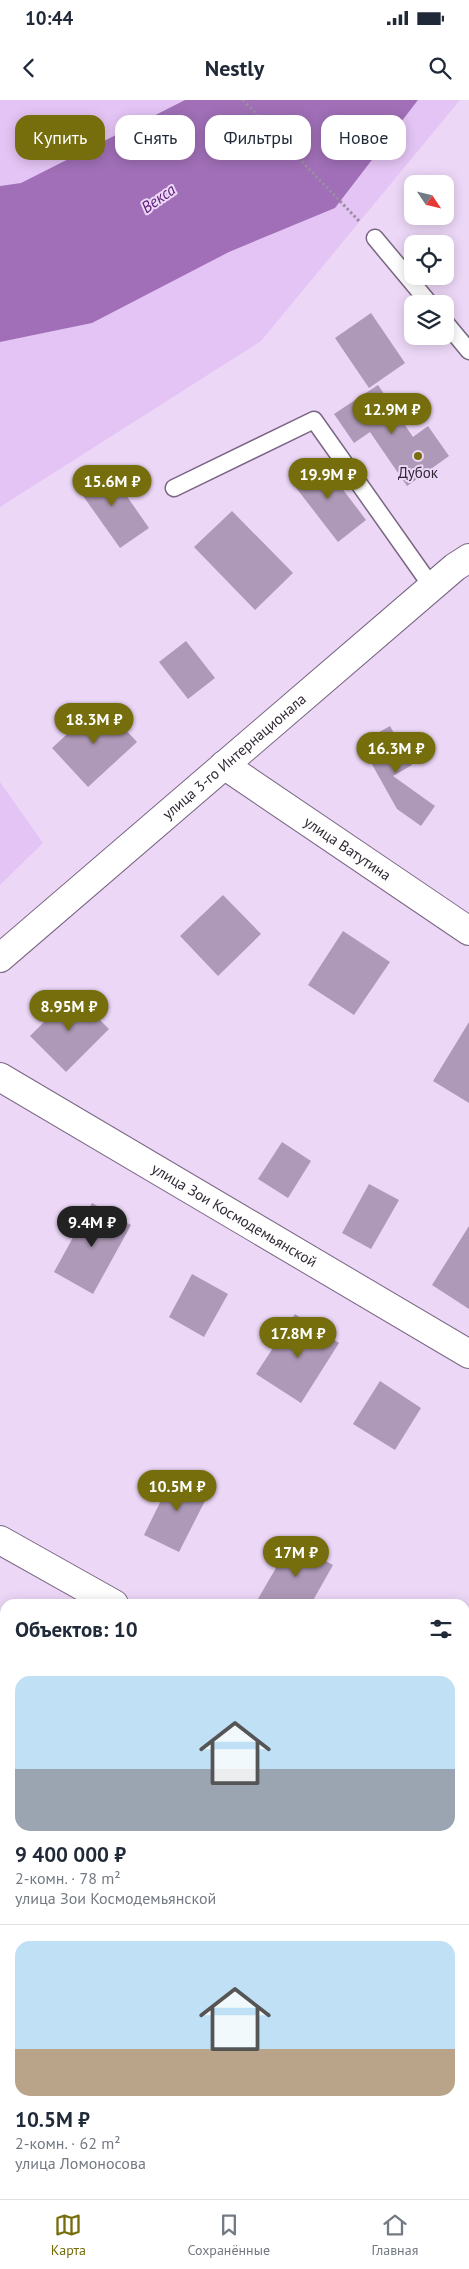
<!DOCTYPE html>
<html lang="ru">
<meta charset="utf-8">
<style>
body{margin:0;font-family:"PT Sans",sans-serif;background:#f6f6f7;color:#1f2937;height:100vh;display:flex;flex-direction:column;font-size:19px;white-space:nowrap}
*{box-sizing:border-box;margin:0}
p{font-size:16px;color:#747a83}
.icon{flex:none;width:28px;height:28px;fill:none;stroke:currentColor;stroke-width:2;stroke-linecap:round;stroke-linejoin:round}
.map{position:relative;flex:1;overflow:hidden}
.side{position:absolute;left:0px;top:1499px;width:470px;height:601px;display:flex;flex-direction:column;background:#fff;border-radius:15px 15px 0 0;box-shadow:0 2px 12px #0003}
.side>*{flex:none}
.top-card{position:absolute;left:15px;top:15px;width:440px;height:45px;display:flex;gap:10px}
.needle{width:32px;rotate:125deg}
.controls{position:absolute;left:404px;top:75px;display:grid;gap:10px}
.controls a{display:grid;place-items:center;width:50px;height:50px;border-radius:10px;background:#fff;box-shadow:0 2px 12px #0003;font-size:25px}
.price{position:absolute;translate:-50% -42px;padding:0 11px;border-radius:18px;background:#766e0d;color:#fff;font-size:16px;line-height:32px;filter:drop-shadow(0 1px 2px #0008)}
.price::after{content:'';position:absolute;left:50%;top:30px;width:15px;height:11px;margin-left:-8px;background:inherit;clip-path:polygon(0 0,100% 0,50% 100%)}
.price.active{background:#222;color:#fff}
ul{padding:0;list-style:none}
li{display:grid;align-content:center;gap:10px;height:265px;padding:0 15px}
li+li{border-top:1px solid #e0e1e3}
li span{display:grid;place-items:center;height:155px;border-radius:15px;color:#555}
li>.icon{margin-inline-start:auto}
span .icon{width:90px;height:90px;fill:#fffc;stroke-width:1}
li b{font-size:21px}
h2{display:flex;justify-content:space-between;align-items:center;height:60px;padding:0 15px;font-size:21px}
.chip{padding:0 18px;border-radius:15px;background:#fff;box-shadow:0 2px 12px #0003;font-size:18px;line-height:45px}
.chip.active{background:#766e0d;color:#fff}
.status{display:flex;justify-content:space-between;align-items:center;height:35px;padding:0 25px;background:#fff;direction:ltr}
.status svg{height:14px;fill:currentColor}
header{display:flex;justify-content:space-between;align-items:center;height:65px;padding:0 15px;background:#fff;font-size:22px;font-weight:800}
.menu{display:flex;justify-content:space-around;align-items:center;height:70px;border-top:1px solid #e0e1e3;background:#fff;font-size:14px;color:#747a83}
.menu a{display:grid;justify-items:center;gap:2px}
.menu .active{color:#766e0d}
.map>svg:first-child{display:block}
.green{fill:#e4c4f4}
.water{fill:#a06fb7}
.building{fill:#ae99b8}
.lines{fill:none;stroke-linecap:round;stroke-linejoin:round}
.lane-casing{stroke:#796683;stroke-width:19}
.street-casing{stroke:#796683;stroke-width:30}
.secondary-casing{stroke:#796683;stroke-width:30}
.path{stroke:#9b8ba3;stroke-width:3;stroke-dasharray:2.5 2.5;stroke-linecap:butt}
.lane{stroke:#fff;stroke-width:16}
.street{stroke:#fff;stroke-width:28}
.secondary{stroke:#fff;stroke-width:28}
.poi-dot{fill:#766e0d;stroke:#ecd7f7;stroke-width:2}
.labels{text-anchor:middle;stroke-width:4;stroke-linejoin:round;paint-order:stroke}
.poi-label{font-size:15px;fill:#312835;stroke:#ecd7f7}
.street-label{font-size:15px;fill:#312835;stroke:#ecd7f7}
.water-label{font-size:16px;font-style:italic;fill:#5a1b73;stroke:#ecd7f7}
</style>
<div class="status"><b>10:44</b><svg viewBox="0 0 49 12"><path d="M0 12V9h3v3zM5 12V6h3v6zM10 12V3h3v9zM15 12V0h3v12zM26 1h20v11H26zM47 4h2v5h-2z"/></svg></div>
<header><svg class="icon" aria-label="back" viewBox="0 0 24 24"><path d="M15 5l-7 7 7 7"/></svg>Nestly<svg class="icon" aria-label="search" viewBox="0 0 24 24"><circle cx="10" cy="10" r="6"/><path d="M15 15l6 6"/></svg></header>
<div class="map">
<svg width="469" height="2099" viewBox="0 0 469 2099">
<rect width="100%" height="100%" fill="#ecd7f7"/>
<path class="green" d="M0 0H185L21 83 0 86Z
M418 0H460L261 241 0 407V242L92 223 229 152 335 108Z
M0 682 43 743 0 785Z"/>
<path class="water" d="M185 0H418L335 108 229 152 92 223 0 242V86L21 83Z"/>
<path class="building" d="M371 213 405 263 369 288 335 238Z
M378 285 413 337 428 326 449 356 407 386 370 332 354 343 334 314Z
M319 358 366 420 338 442 290 380Z
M105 365 149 428 120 448 76 386Z
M232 411 293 473 255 510 194 447Z
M186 541 215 578 188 599 159 562Z
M101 603 137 642 88 687 52 648Z
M390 626 412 665 393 676 435 706 421 726 397 709 360 643Z
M223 795 261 834 218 876 180 836Z
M343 831 390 862 354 915 308 885Z
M73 893 109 929 66 972 30 936Z
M469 922V1003L433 981Z
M282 1042 311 1061 288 1098 258 1079Z
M369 1084 399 1100 371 1149 342 1133Z
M92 1103 131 1125 93 1194 54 1172Z
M469 1126V1209L432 1185Z
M192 1174 228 1194 204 1237 169 1217Z
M295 1214 339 1243 301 1303 256 1274Z
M380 1281 421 1308 395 1350 353 1324Z
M175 1372 211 1389 179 1452 144 1435Z
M291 1442 333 1465 311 1504H255Z"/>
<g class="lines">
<defs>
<path id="lane" d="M375 138 430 204
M445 222 469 251
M174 388 314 320 432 487"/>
<g id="street">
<path id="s1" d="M224 665 469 831"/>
<path id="s2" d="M0 977 469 1254"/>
<path d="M0 1440 114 1504"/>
<path d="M465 1701 469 1703"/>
<path d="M0 1865 5 1867"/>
<path d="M442 2095 450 2099"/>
</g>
<g id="secondary">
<path id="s3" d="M0 858 455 467 469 458"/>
</g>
</defs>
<use href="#lane" class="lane-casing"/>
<use href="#street" class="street-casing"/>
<use href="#secondary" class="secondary-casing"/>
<path class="path" d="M243 0 360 122"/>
<use href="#lane" class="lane"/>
<use href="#street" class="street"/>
<use href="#secondary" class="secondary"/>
</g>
<circle class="poi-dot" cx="418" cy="356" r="5"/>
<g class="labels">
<g class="poi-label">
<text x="418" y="378">Дубок</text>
</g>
<g class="street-label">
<text dy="5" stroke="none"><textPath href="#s3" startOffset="309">улица 3-го Интернационала</textPath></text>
<text dy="5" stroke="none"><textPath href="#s1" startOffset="149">улица Ватутина</textPath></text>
<text dy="5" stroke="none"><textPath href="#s2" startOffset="272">улица Зои Космодемьянской</textPath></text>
</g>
<g class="water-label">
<text transform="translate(158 98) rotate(-35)" y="6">Векса</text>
</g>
</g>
</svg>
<div class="controls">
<a><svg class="needle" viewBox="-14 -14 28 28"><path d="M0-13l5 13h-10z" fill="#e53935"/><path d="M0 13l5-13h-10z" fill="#747a83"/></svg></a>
<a><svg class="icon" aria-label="locate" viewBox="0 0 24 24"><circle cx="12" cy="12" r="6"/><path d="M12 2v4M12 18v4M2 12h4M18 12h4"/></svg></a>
<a><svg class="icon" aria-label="layers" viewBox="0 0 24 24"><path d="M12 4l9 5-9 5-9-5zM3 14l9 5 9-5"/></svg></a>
</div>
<b class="price" style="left:392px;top:335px">12.9M ₽</b>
<b class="price" style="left:328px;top:400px">19.9M ₽</b>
<b class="price" style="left:112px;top:407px">15.6M ₽</b>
<b class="price" style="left:94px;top:645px">18.3M ₽</b>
<b class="price" style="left:396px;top:674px">16.3M ₽</b>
<b class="price" style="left:69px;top:932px">8.95M ₽</b>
<b class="price active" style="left:92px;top:1148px">9.4M ₽</b>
<b class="price" style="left:298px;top:1259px">17.8M ₽</b>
<b class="price" style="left:177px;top:1412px">10.5M ₽</b>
<b class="price" style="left:296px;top:1478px">17M ₽</b>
<div class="top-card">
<a class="chip active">Купить</a>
<a class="chip">Снять</a>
<a class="chip">Фильтры</a>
<a class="chip">Новое</a>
</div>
<section class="side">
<h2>Объектов: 10<svg class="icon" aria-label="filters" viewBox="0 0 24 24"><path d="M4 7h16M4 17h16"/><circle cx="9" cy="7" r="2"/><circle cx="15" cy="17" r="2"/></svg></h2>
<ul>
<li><span style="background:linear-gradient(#bfe0f5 60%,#9aa5b1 0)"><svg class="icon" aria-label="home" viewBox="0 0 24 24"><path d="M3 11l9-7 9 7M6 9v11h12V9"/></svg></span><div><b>9 400 000 ₽</b><p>2-комн. · 78 m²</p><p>улица Зои Космодемьянской</p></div></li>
<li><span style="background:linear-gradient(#bfe0f5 70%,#b9a48a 0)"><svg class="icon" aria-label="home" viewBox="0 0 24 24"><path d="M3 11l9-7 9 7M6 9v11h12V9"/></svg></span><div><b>10.5M ₽</b><p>2-комн. · 62 m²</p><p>улица Ломоносова</p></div></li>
</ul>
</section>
</div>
<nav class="menu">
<a class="active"><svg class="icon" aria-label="map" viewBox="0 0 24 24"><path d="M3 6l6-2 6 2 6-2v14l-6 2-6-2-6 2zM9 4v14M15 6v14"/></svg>Карта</a>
<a><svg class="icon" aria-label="saved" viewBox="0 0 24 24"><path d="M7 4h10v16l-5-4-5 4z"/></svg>Сохранённые</a>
<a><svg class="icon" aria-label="home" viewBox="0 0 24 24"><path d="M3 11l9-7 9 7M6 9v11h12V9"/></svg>Главная</a>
</nav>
